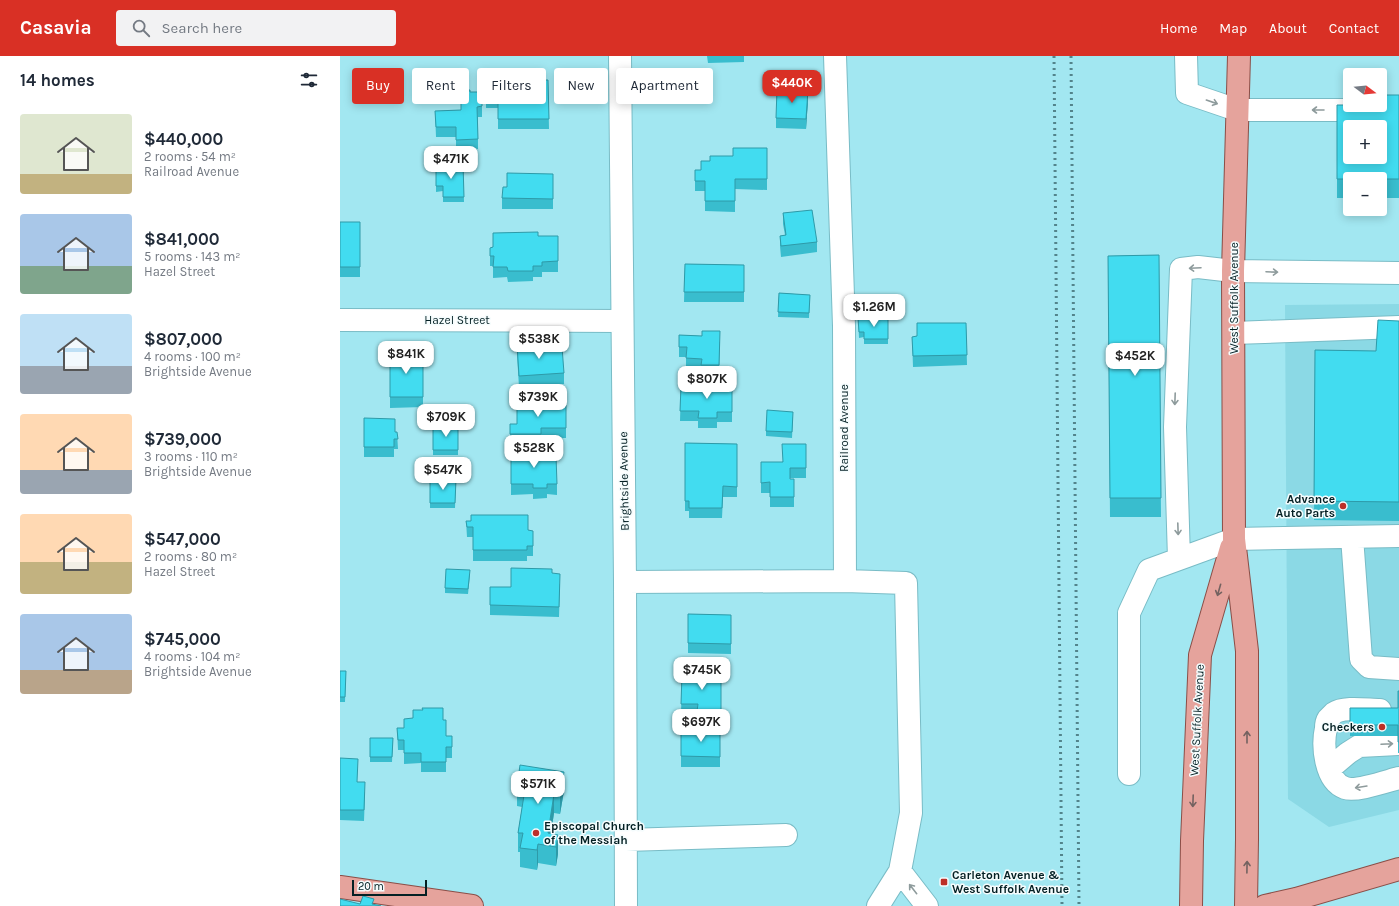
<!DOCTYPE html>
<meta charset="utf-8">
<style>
body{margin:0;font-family:Karla,sans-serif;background:#f2f2f3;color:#1f2937;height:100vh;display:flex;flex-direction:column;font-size:15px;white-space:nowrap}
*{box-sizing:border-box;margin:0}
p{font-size:13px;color:#747a83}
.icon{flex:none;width:22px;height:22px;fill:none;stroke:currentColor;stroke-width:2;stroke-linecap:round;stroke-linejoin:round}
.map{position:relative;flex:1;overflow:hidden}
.sheet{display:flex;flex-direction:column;background:#fff;width:340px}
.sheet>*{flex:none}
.top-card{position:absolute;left:12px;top:12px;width:380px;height:36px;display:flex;gap:8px}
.needle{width:26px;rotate:106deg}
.buttons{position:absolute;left:1003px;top:12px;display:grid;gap:8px}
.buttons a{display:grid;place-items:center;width:44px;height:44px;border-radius:4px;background:#fff;box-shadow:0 2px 10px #0003;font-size:20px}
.scale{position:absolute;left:12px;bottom:10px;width:75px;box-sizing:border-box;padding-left:4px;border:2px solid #042024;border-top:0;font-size:11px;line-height:14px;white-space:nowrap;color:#042024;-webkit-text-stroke:3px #f5fcfd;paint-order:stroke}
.price{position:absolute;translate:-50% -34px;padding:0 9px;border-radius:8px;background:#fff;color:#222;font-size:13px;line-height:26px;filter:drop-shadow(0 1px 2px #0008)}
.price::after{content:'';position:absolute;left:50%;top:24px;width:12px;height:9px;margin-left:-6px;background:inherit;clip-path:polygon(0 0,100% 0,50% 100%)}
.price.on{background:#d93025;color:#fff}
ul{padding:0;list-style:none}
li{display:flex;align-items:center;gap:12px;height:100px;padding:0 20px}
li span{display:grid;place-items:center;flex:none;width:112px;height:80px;border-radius:4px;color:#555}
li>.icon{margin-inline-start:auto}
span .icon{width:48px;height:48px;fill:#fffc;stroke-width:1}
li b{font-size:17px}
h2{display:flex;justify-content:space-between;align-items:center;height:48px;padding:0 20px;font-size:17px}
.pill{padding:0 14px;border-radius:4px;background:#fff;box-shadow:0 2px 10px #0003;font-size:14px;line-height:36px}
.pill.on{background:#d93025;color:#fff}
header{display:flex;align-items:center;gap:24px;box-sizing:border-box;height:56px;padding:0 20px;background:#d93025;color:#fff}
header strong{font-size:19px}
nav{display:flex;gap:22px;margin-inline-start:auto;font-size:14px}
.search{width:280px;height:36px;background:#f2f2f3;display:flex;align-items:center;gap:10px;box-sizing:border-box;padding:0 14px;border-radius:4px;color:#747a83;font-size:15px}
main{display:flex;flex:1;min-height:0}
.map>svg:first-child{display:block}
.built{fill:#8bd9e5}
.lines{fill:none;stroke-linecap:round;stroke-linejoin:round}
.minor-casing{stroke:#79bcc6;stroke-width:24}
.major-casing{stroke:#8b4e47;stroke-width:24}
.minor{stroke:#fff;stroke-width:22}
.major{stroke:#e5a39c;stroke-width:22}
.rail{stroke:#53848b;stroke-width:3;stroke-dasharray:2 4;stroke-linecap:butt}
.wall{fill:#39bdce}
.shaded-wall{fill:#2e9aa8}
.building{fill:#42dcf0;stroke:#2e9aa8;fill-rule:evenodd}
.oneway{stroke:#8e9b9c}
.oneway2{stroke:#746260}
.poi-dot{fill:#bd2f28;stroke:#f5fcfd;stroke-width:1.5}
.labels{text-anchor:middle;stroke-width:3;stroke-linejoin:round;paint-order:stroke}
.street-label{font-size:12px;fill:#042024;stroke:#f5fcfd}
.poi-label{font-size:12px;font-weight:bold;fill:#042024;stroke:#f5fcfd;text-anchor:end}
</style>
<header>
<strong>Casavia</strong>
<div class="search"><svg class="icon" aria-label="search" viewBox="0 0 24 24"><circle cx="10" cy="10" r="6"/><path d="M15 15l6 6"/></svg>Search here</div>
<nav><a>Home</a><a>Map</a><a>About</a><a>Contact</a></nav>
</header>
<main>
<section class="sheet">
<h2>14 homes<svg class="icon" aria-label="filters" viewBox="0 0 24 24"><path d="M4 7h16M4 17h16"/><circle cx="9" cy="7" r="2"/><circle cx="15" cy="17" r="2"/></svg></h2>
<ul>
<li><span style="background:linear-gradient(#dfe7d0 75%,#c2b280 0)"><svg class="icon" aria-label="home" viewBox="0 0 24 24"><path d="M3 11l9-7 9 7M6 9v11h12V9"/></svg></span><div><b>$440,000</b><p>2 rooms · 54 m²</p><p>Railroad Avenue</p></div></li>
<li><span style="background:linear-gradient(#a9c7e8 65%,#7fa58c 0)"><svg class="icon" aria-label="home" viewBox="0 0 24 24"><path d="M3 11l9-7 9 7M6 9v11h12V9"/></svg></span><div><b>$841,000</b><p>5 rooms · 143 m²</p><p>Hazel Street</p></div></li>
<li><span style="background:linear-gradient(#bfe0f5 65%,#9aa5b1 0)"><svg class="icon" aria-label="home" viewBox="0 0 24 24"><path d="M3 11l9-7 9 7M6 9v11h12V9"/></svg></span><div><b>$807,000</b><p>4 rooms · 100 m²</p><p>Brightside Avenue</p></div></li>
<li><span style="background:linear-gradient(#ffd9b3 70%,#9aa5b1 0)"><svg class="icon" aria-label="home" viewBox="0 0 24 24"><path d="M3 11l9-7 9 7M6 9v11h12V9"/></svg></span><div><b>$739,000</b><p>3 rooms · 110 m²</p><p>Brightside Avenue</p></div></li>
<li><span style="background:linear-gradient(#ffd9b3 60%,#c2b280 0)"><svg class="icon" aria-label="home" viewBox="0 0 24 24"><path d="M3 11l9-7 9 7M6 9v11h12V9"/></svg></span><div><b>$547,000</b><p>2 rooms · 80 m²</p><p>Hazel Street</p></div></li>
<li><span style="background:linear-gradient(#a9c7e8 70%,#b9a48a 0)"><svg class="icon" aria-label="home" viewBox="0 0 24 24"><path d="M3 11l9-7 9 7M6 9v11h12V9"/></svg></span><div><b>$745,000</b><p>4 rooms · 104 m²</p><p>Brightside Avenue</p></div></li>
</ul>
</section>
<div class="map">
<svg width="1059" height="850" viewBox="0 0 1059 850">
<rect width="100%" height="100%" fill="#a2e7f1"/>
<path class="built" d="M1059 248V754L989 771 948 743 945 249Z"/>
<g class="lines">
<defs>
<path id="minor" d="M280 0 285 526 286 850
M846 0 847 37 897 54H1059
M0 264 282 265
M894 277 1059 271
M1012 481 1021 603 1029 611 1059 613
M839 503 835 371 841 213 858 211 893 215 1059 217
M505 525 566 527 571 757 560 815 538 850
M285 526 505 525 504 270 495 0
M1040 654C1028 654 1004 650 994 657 993 658 989 662 988 663 986 666 986 670 986 672 982 690 985 725 1005 732 1016 736 1047 725 1059 722
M989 713 1008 697 1019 690 1058 688
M789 718V557L809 514 894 483 1059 480
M286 784 446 779
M560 815 587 850"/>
<path id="major" d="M899 0 893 215 894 483 907 595V783L906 850
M0 831 132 850
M851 850 852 785 860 599 891 492
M925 850 956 843 1059 813"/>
</defs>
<use href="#minor" class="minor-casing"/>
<use href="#major" class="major-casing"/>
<use href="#minor" class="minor"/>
<use href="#major" class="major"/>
<path class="rail" d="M714 0 722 850
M731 0 739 850"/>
</g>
<path class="wall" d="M367 0H404V6L368 7Z
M208 24 209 73H158V52H146V25Z
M130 36 138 44 142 43V61H138V93L116 94V81H96L95 55 121 54Z
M1059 39V142H1040V123H1010V142H997V49H1007Z
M468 44 466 73 436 72V62Z
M427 92V134L395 133V156L365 155V135H355V114H361L370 105Z
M96 108H123L124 146H103V135L96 136Z
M213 118V153H162V142L167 131Z
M443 157 477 186V196L441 201 440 190V180L445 179 443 168Z
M0 166H20V221H0Z
M198 180H218V216H202V221H193V225L168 226 167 221 153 222V210H150V192L153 191Z
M819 199 821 461H770L768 200Z
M345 208 404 209V246H344Z
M439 237 470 239 469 262 438 261Z
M518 262H548V288H524V281L519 282Z
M1059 265V465L974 464 975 294 1036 295Z
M626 267 627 309 573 311 572 281 577 280Z
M339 279 362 280 380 286 379 320 361 319V313L346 312V301H339Z
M177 288 199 292 224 317V328L179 331 177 299Z
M50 297H83V351L50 352Z
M341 330H392V366H377V372H358V365H340Z
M200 349H226V382H201V388H170V368H177Z
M453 361 452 382 426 380V375Z
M24 362 55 376H57L58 393H54V401H24Z
M93 369H118V399H93Z
M345 387 397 388V441H383L382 462H349V455H345Z
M466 388V422H450V423H454V451H430V437H421V406H442Z
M171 396 209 400 217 428V439L207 438V442L193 443V438L171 439Z
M90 423H116L115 452H90Z
M126 465 193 475V500H187V505H133V481H127Z
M130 519 128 538 105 537V532Z
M220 528 219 561 150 559V531H171Z
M348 558 391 559V598L348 597Z
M0 615H6L5 646H0Z
M342 618H381V665H357V658H341Z
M1059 635V697H1058V680H1010V652H1058Z
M103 664 106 680 112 691V702H106V716H81V707L64 708V694H58L57 672H64Z
M341 674H380V711H341Z
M30 682H53L52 706H30Z
M0 702 25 737 24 765 0 764Z
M177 731 224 735 220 758 214 757 211 778 218 779V798L216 810 198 807 197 814 180 811V796H178V777L182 751 177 750Z"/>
<path class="shaded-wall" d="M468 34V44L466 73V63Z
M224 716V735L220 758V738Z
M214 738V757L209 790 208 777Z
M218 779V798L216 810V791Z
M198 788V807L197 814V794Z"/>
<path class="building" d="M208 24 209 63H158V42H146V25Z
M437 33 468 34 466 63 436 62Z
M121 34H130V36H138V44L142 43V50L137 51 138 83 116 84V71H96L95 55 121 54Z
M1007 39H1010V49H1040V39H1059V123H997V49H1007ZM1010 71H1040V101H1010Z
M393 92H427V123H395V145H365V125H355V114H361V105H370V100H393Z
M96 108H123L124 141H103V130H96Z
M167 117 213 118V143L162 142 163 131H167Z
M472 154 477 186 441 190 440 180 446 179 443 157Z
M0 166H20V211H0Z
M198 176V180H218V205L202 206V210H193V215H168L167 211H153L154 200H150V192L153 191V177Z
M819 199 821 442H770L768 200Z
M345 208 404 209V236H344Z
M439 237 470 239 469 257 438 256Z
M518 262H548V283H524V276H519Z
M1038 264 1059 265V446L974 445 975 294 1036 295Z
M577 267H626L627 299 573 300 572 281 577 280Z
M362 275H380L379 309H361L362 303 346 302 347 291H339V279L362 280Z
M199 287V292L222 291 224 317 179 320 177 288Z
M50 297H83V341H50Z
M341 330H392V356H377V362H358L359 355H340Z
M177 345H200L199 349H226V372H201V378H170V368H177Z
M427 354 453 356 452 376 426 375Z
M24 362 55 363V376H57L58 383H54V391H24Z
M93 369H118V394H93Z
M345 387 397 388V431L383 430 382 452H349V445H345Z
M442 388H466V412H450V423H454V441H430V426L421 427V406H443Z
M171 396H209V400H216L217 428H207V432H193V428H171Z
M90 423H116L115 447H90Z
M131 459H188V474L193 475V490H187V494H133V471H127L126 465H131Z
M171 512 212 513V517L220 518 219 551 150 549V531H171Z
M106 513 130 514 128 533 105 532Z
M348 558 391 559V588L348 587Z
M0 615H6L5 641H0Z
M342 618H381V655H357L358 648H341Z
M1058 635H1059V686H1058V669H1010V652H1058Z
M82 652H103V664H106V680H112V691H106V706H81V697H64V684H58L57 672H64V663L73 662V654H83Z
M341 674H380V701L341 700Z
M30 682H53L52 701H30Z
M0 702 18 703 17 726H25L24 754H0Z
M180 709 224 716 220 738H214L208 777 218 779 216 791 198 788 197 794 180 792 183 777H178L185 733 177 731Z
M23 840 34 843 32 848 41 850H0V843L20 848Z"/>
<defs><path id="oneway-shaft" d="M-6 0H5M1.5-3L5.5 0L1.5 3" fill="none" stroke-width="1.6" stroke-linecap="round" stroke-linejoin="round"/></defs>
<g class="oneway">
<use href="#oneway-shaft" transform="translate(872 46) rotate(19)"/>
<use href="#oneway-shaft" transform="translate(978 54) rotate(-180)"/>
<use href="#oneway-shaft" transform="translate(855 212) rotate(177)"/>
<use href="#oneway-shaft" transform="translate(932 216) rotate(2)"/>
<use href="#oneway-shaft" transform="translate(835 343) rotate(92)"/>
<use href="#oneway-shaft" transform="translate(838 473) rotate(88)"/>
<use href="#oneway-shaft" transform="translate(1047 688) rotate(-3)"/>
<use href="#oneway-shaft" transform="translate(1021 731) rotate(171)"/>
<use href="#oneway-shaft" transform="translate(573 833) rotate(-128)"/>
</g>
<g class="oneway2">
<use href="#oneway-shaft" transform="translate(879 534) rotate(106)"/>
<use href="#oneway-shaft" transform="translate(907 681) rotate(-90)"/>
<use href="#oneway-shaft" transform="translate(853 745) rotate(92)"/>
<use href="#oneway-shaft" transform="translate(907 811) rotate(-89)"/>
</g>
<g class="poi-dot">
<circle cx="1003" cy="450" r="4"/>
<circle cx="1042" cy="671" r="4"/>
<circle cx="196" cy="777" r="4"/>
<rect x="600" y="822" width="8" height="8" rx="2"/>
</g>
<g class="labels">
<g class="street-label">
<text transform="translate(894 242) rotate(-90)" y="4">West Suffolk Avenue</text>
<text x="117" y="268">Hazel Street</text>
<text transform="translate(504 372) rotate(-90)" y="4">Railroad Avenue</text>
<text transform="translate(284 425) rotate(-91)" y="4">Brightside Avenue</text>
<text transform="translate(857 664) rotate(-87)" y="4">West Suffolk Avenue</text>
</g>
<g class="poi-label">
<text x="995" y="447">Advance<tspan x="995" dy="14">Auto Parts</tspan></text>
<text x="1034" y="675">Checkers</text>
<text x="204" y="774" text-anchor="start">Episcopal Church<tspan x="204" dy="14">of the Messiah</tspan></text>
<text x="612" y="823" text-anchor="start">Carleton Avenue &amp;<tspan x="612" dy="14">West Suffolk Avenue</tspan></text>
</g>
</g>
</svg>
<div class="buttons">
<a><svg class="needle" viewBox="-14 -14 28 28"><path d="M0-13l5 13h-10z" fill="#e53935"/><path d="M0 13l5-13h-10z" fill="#747a83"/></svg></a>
<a>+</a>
<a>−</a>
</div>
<div class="scale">20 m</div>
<b class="price on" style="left:452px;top:48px">$440K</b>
<b class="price" style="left:111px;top:124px">$471K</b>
<b class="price" style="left:534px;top:272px">$1.26M</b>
<b class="price" style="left:199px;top:304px">$538K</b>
<b class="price" style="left:66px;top:319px">$841K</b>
<b class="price" style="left:795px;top:321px">$452K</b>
<b class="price" style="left:367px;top:344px">$807K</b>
<b class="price" style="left:198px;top:362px">$739K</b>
<b class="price" style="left:106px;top:382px">$709K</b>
<b class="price" style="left:194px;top:413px">$528K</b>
<b class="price" style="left:103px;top:435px">$547K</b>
<b class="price" style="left:362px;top:635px">$745K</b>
<b class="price" style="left:361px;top:687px">$697K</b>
<b class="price" style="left:198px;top:749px">$571K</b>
<div class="top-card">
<a class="pill on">Buy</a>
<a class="pill">Rent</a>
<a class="pill">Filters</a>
<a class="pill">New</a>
<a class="pill">Apartment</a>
</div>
</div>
</main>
